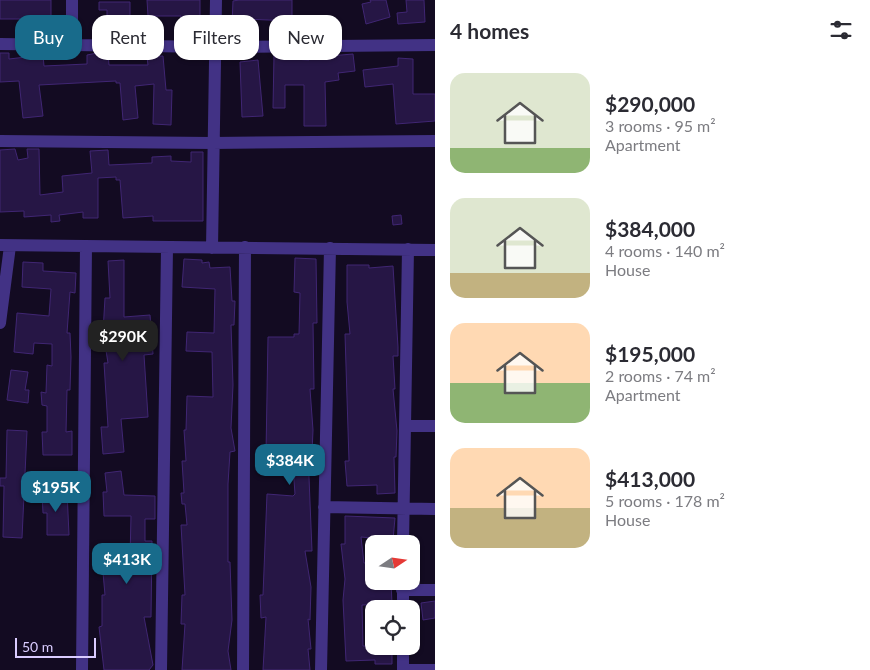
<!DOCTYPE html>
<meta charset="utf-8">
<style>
body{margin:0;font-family:Lato,sans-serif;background:#f7f7f7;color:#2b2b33;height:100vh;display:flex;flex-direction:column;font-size:19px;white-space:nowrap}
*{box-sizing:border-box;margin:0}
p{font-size:16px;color:#7c7c81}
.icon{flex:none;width:28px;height:28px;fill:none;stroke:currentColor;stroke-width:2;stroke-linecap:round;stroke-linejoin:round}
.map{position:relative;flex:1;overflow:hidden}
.panel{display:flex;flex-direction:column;background:#fff;width:435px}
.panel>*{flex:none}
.top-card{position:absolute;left:15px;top:15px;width:345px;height:45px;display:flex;gap:10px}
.needle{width:32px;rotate:77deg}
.buttons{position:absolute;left:365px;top:535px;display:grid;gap:10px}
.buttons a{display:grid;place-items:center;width:55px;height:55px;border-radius:10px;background:#fff;box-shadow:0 1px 4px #0004;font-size:25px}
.scale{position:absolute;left:15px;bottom:12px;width:81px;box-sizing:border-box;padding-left:5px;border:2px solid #daccff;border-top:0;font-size:14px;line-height:18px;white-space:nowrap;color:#daccff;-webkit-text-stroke:4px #130b22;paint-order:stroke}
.price{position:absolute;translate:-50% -42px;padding:0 11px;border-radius:10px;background:#186b8b;color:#fff;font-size:16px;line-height:32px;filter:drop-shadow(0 1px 2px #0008)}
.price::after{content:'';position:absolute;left:50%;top:30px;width:15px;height:11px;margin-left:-8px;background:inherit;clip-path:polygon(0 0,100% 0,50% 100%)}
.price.selected{background:#222;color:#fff}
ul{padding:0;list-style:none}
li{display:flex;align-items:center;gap:15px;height:125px;padding:0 15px}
li span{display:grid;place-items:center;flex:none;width:140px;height:100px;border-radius:15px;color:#555}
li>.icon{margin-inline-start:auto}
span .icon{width:60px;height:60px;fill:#fffc;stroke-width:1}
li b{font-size:21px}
h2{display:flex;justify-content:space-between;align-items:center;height:60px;padding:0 15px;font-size:21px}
.tag{padding:0 18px;border-radius:15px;background:#fff;box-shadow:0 1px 4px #0004;font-size:18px;line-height:45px}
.tag.selected{background:#186b8b;color:#fff}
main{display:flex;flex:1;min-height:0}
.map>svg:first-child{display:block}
.building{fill:#261645;stroke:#402673}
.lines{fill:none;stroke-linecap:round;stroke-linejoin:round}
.minor{stroke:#423285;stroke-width:12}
</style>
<main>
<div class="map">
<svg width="435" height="670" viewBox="0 0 435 670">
<rect width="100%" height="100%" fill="#130b22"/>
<path class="building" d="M0 0H51V19H0Z
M147 0H200V23L181 22V16H148Z
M239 0H292V21L244 19V25L232 24 233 1Z
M370 0H386L390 17 366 24 362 4 371 2Z
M406 0H424L425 22 398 24 397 13 407 12Z
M99 2H130V22L107 21V10H99Z
M0 53H9V59L43 55 44 66 87 64V55L97 53 108 54 109 65H148L147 57 163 56 166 90H172L171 125 153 124 154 84 135 86 138 118 123 120 120 83H116V81L39 85 43 116 23 118 19 81 0 82Z
M353 54 355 71 338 73 339 80 325 82 326 126H304V85H285V108H273L274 55H292V59L309 60 310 55 329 56Z
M398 58 413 59V94H435V121L396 124 393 84 365 87 363 70 398 66Z
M258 60 263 116 242 117 240 62Z
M15 149 18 160 28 158 27 149H39L40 195 63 192 62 176 92 173 90 151 108 150 109 165 152 163V157L171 156V161L191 162V152H203V221H153V216L123 218 120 180H116V177L98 178V218H83V212L59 215 60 221 51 222V215L24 217V211L0 212V150Z
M401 215 402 224 393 225 392 216Z
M295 258 316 259 317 323H313L314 389H310L313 430 312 453H308L312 551H305L311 587 310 620 308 619 311 649H308L310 670H263L266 617 261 618 260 595H263L267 494 293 496 295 494 292 452 266 453 268 337H294V334H299L300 293 294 292Z
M184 259 202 260V263L209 262 210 268 230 267 232 301H235L234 325H231L233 385 231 428 235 451 230 452 228 484V562H230L232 620 228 651 231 670H182L185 624H181L182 595H185L181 525H187L185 504H182L181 493H184L182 461H186L184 430H186L187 396 213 397 212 352 186 351 187 332 214 333 215 289 182 287Z
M124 260V317L150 315 153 354 144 355 148 417 121 419 124 452 103 454 101 427H108L104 363H108L103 332 105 298H110L108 261Z
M23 262 43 263V271L76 273 75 293 70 292 67 333H70L71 357 70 390H67L66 432 72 431V455H43L42 432H47V406L42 405 41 392 46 393 47 365 52 366V344L34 343 33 354 14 352 17 313 49 316 51 289 22 287Z
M347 265H369V268L393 266 398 347V356H393L395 389H393L397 431 396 457H394L395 493 377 494V485L347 486 345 461H349L345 334H350L347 302Z
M11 370 28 372 25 390H29L28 403 7 400Z
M7 430 27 431 22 538 3 537 4 486H0V478H6Z
M121 471 124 495 155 496V519H145V541H152L151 617H144L153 665 149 670H104L99 627 102 626V595H105L102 561 130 559 131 516H104L103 492H107L105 473Z
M67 491 69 535H47V513H43L42 493Z
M345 516 395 518 393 540 361 537 364 563 374 562V581H391L392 604 362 605 363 646H392V664H375V660L346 661 343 600 345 579 341 544H345Z
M435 601V618L423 620 421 603Z"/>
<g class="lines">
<path class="minor" d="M0 44 216 47 435 45
M72 44V0
M0 141 212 143 435 141
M0 245 435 250
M212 248 216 0
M0 323 10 246
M406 426H435
M324 507 435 509
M403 544 408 249
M402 590H435
M403 609V581
M403 646V670
M82 670 86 246
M161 670 167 248
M243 670 245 247
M321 670 330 248
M403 670H435"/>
</g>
</svg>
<div class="buttons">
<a><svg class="needle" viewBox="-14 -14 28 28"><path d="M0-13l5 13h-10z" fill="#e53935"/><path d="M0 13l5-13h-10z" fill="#7c7c81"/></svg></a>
<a><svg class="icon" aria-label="locate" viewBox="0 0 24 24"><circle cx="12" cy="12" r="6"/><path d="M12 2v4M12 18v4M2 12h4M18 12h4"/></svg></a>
</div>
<div class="scale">50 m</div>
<b class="price selected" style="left:123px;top:362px">$290K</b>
<b class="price" style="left:290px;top:486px">$384K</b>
<b class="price" style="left:56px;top:513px">$195K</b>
<b class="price" style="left:127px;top:585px">$413K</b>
<div class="top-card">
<a class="tag selected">Buy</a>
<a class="tag">Rent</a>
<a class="tag">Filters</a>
<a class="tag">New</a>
</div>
</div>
<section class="panel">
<h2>4 homes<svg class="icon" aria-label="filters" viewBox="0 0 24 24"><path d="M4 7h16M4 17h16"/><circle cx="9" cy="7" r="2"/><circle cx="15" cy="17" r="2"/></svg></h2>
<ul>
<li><span style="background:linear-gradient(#dfe7d0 75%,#8fb573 0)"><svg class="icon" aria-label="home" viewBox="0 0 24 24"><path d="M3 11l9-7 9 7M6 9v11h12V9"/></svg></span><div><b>$290,000</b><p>3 rooms · 95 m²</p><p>Apartment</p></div></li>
<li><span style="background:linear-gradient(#dfe7d0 75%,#c2b280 0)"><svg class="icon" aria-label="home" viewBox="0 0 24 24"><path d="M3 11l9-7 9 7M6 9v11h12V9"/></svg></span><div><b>$384,000</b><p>4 rooms · 140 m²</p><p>House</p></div></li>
<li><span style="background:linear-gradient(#ffd9b3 60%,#8fb573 0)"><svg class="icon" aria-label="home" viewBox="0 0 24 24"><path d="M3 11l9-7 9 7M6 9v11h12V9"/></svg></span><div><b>$195,000</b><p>2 rooms · 74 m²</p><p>Apartment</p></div></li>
<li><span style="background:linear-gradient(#ffd9b3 60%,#c2b280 0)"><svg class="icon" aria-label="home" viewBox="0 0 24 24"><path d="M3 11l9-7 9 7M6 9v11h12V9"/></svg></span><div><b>$413,000</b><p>5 rooms · 178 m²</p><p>House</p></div></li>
</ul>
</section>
</main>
